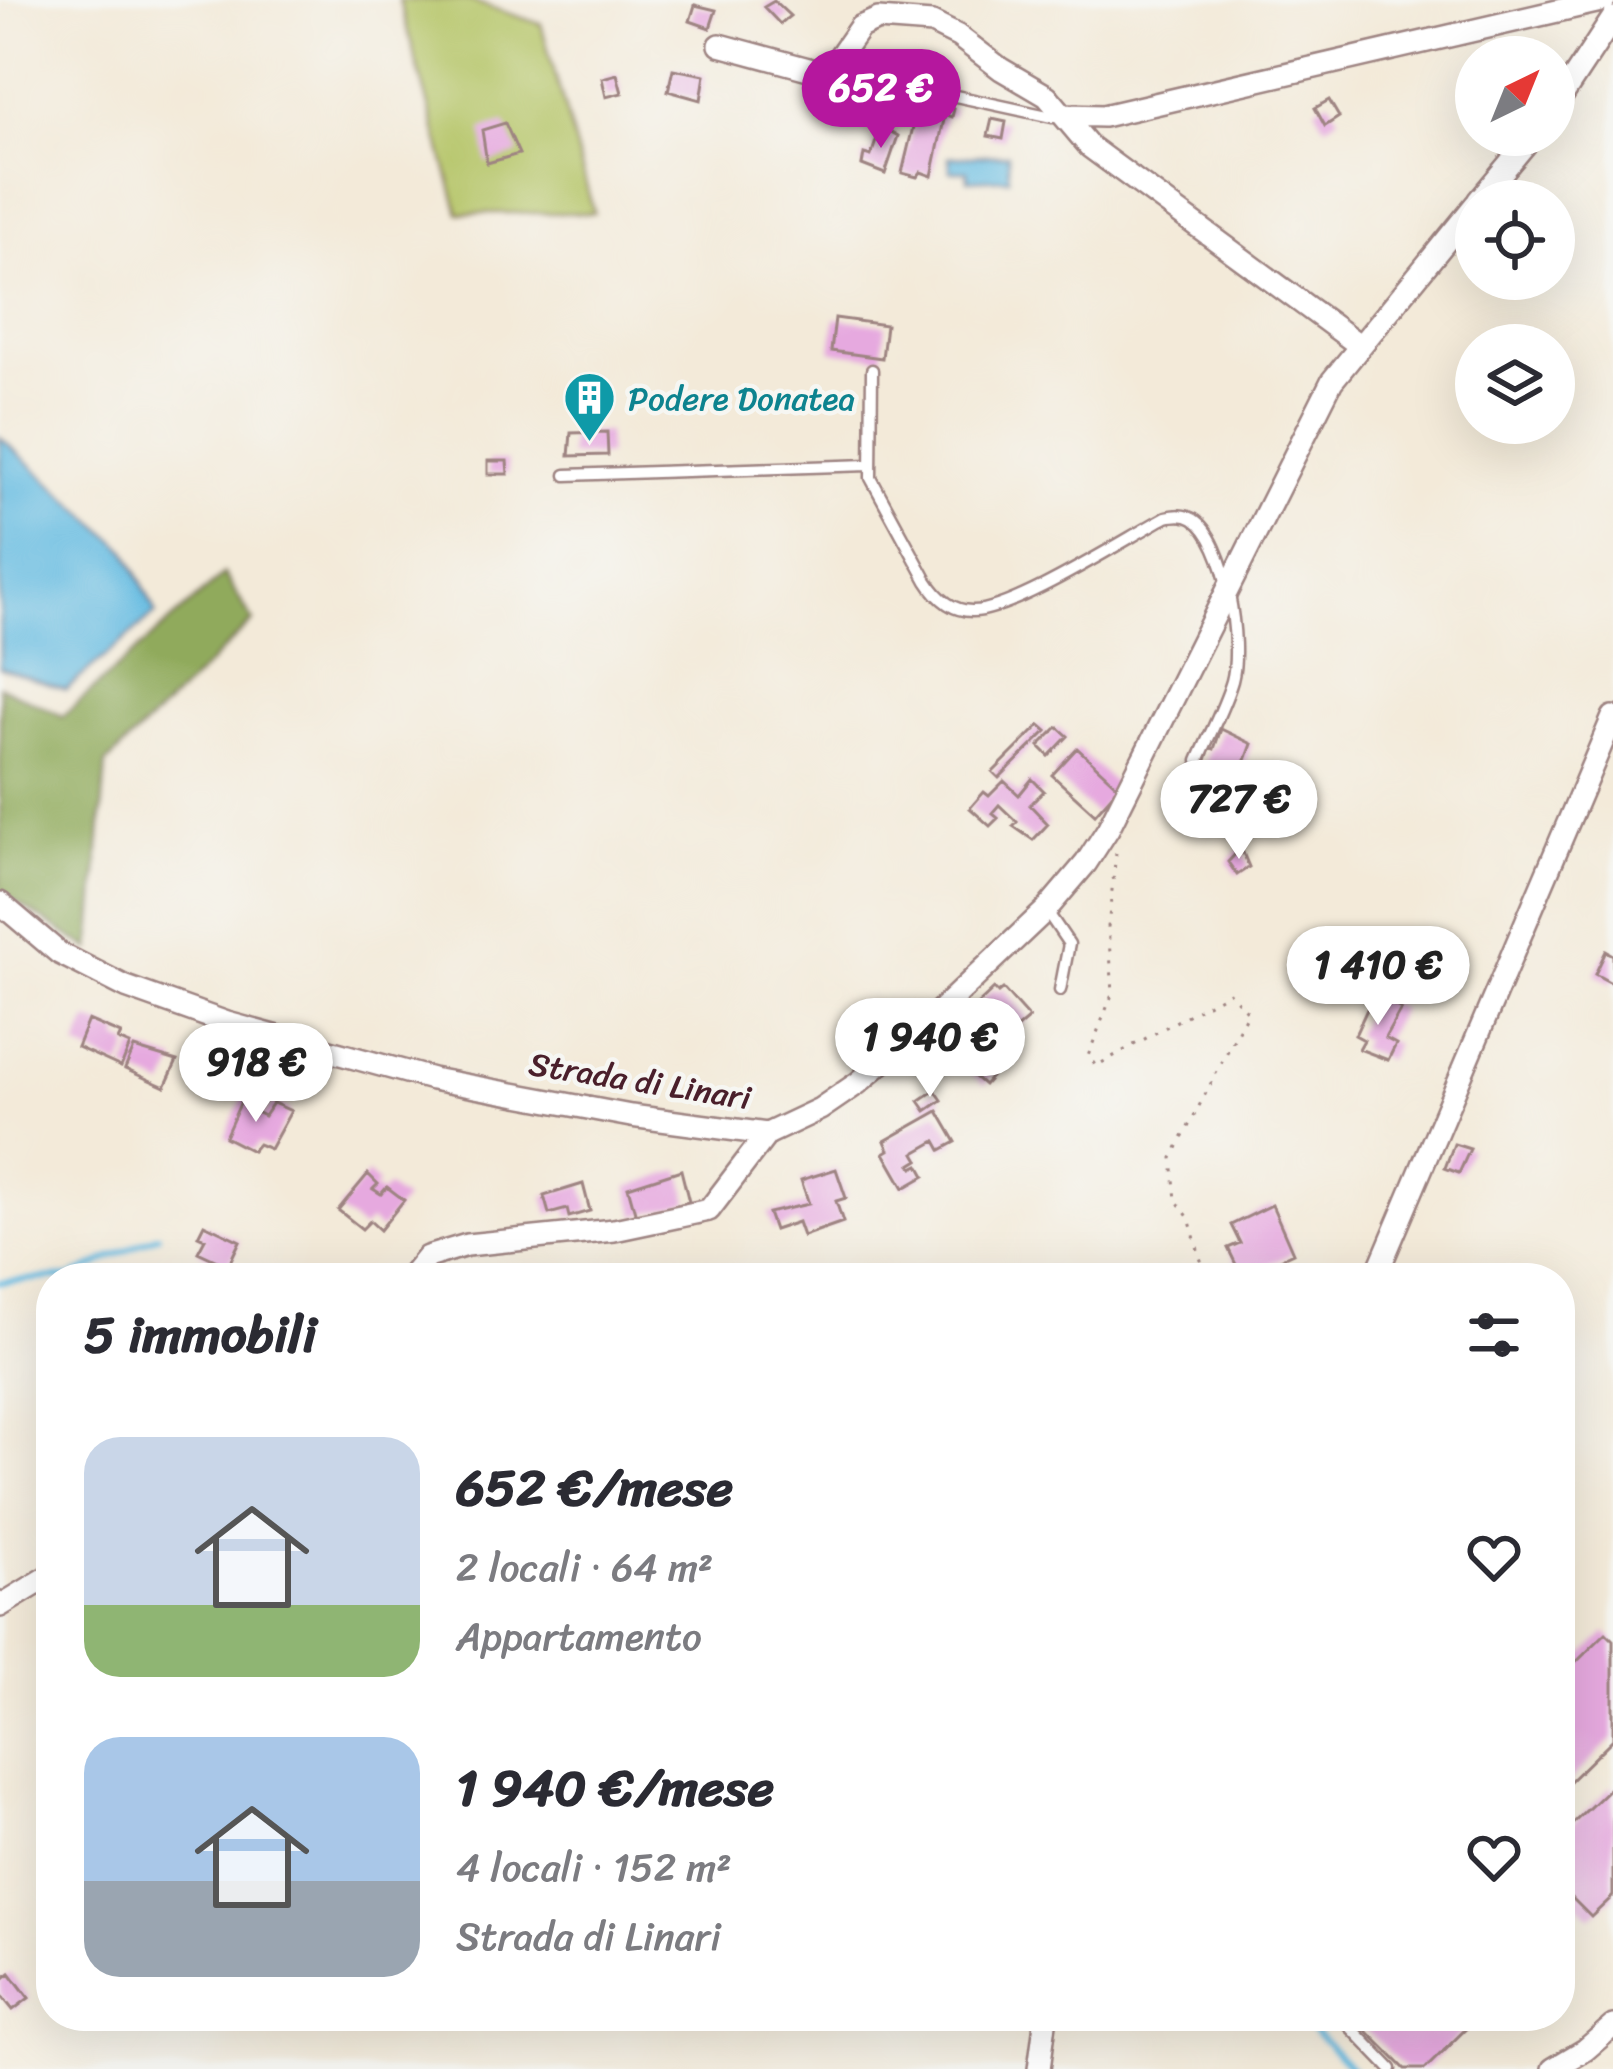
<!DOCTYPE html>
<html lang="it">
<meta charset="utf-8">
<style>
body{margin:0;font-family:Sriracha,sans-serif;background:#f2f2f3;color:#2b2b33;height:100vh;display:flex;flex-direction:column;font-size:45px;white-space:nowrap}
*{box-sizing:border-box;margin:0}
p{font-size:39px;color:#7c7c81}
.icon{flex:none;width:66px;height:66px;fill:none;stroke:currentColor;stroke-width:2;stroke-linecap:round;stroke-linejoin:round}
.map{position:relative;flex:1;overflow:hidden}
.sheet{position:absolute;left:36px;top:1263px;width:1539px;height:768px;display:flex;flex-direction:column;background:#fff;border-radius:48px;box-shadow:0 12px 48px #0002}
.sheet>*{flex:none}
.needle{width:78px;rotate:43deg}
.tools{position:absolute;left:1455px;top:36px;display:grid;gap:24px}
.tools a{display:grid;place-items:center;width:120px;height:120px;border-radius:50%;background:#fff;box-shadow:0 12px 48px #0002;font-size:60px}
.price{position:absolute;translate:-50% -102px;padding:0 27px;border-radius:42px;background:#fff;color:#222;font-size:39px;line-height:78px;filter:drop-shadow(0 3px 6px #0008)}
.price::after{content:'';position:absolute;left:50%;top:72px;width:36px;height:27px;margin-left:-18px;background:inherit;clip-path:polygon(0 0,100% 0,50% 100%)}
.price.selected{background:#b5179e;color:#fff}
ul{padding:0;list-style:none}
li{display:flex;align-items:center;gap:36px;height:300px;padding:0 48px}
li span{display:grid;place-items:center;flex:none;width:336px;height:240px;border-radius:36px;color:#555}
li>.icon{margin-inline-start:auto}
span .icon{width:144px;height:144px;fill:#fffc;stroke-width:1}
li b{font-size:51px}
h2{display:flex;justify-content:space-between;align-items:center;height:144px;padding:0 48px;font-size:51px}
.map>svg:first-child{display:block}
.green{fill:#b5c567;stroke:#807249;stroke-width:3}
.forest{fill:#90aa5c;stroke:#6d6444;stroke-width:3}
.water{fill:#65bbe1;stroke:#586d86;stroke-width:3}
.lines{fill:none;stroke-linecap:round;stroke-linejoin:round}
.stream{stroke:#65bbe1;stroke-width:6}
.building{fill:#e6a9df}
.lane-casing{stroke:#9e8482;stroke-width:15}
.street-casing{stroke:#9e8482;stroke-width:26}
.path{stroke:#9e8482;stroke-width:3;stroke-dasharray:3 9;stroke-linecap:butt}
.lane{stroke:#fff;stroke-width:10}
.street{stroke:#fff;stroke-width:21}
.labels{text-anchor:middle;stroke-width:9;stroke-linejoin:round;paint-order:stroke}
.culture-label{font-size:33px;fill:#0d838f;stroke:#f6f6f2;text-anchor:start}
.street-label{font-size:33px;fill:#4a1f2b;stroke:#f6f6f2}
</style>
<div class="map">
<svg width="1613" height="2069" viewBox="0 0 1613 2069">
<rect width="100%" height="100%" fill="#f6f6f2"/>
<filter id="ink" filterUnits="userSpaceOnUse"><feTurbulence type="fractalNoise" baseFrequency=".00833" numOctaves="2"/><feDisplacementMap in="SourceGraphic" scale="24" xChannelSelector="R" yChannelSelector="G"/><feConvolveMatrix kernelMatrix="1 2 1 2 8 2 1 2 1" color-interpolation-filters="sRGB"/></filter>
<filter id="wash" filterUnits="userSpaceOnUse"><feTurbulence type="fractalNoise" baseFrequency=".004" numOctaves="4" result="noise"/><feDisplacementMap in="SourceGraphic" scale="48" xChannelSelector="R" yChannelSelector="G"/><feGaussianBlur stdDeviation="2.7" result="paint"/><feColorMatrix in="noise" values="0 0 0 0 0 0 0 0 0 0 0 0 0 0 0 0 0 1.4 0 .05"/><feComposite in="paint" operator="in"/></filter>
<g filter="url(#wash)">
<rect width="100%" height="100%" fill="#f3ead9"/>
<path class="green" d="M399 0H468L541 24 594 213H459Z"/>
<path class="forest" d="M224 574 253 621 106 764 91 950 0 892V686L63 716Z"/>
<path class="water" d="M1008 154 1009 178 968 180 967 171H950L949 157Z
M0 437 127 551 156 613 66 690 0 668Z"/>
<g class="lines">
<path class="stream" d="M52 1278 71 1277 158 1235
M0 1282 51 1278
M1299 2016 1352 2069"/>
</g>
<g id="blocks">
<path class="building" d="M774 1 790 16 780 24 764 7Z
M695 5 716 10 710 28 690 21Z
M921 62 936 67 929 84 915 80Z
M673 69 705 75 701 100 668 91Z
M617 74 622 93 606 97 602 78Z
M1329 100 1339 117 1325 126 1315 108Z
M919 102 954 109 952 117 945 115 932 176 921 172 917 177 902 173Z
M992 119 1006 122 1003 139 988 136Z
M505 123 519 154 487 163 482 130Z
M881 126 898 136 885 174 862 165 864 154 871 156Z
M835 318 886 325 882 358 831 351Z
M588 392 600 394 596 414 584 411Z
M607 432 608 455 569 456 571 433Z
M488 461H507L508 474H488Z
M1040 725 1047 731 999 778 993 772Z
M1058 727 1068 736 1049 756 1039 746Z
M1221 729 1252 744 1230 803 1196 793 1210 747 1214 749Z
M1077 748 1119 787 1095 814 1052 775Z
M1032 779 1044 791 1030 805 1048 824 1033 840 1013 826 1017 822 999 805 992 813 998 818 990 826 970 808 984 792 989 796 1004 781 1019 795Z
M1241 848 1249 867 1237 875 1228 862Z
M1606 951 1613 955V984L1595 974Z
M994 989 998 993 1003 989 1029 1018 1015 1030 1008 1023 1001 1030 977 1005Z
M1374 994 1401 1009 1385 1038 1396 1044 1388 1060 1359 1049 1364 1040 1355 1035Z
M88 1020 121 1034 118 1040 130 1045 121 1067 77 1047Z
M996 1039 1012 1053 984 1085 968 1071Z
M134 1048 177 1061 165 1087 125 1069Z
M935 1090 942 1100 926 1111 919 1101Z
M244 1095 261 1104 256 1112 264 1116 273 1103 291 1111 270 1149 258 1144 252 1151 225 1137Z
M938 1111 956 1142 941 1150 936 1141 915 1153 919 1160 911 1165 913 1168 919 1165 925 1176 904 1188 884 1153 889 1150 885 1141Z
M1454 1144 1470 1149 1459 1173 1445 1168Z
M836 1169 846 1198 836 1201 843 1222 803 1236 798 1222 774 1230 768 1213 809 1204 801 1180Z
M681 1170 689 1202 636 1216 628 1187Z
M368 1174 378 1184 373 1189 381 1194 387 1187 404 1200 380 1230 370 1221 362 1229 338 1210Z
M583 1184 590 1211 569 1217 567 1209 549 1214 544 1196Z
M1272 1205 1293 1253 1242 1277 1228 1248 1240 1243 1231 1225Z
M204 1224 240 1241 228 1266 198 1252 205 1239 198 1236Z
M1606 1633 1613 1640V1739L1560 1791V1678Z
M1613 1785V1896L1591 1917 1560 1886V1836Z
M10 1973 29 1998 13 2010 0 1994V1981Z
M1372 2016H1479L1425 2069H1405L1362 2026Z"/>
</g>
</g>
<g filter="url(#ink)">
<use href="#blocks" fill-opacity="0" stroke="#9e8482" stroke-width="3"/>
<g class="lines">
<defs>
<path id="lane" d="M831 69 1052 117 1064 116
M872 370 871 478 927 581C937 597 951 611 972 611 1012 612 1125 539 1166 517 1176 515 1184 514 1193 519 1227 540 1242 645 1232 681 1224 708 1209 735 1198 761
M566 475 869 465
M1046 910 1069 944 1060 990
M1340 2016 1391 2069"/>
<path id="street" d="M720 45 827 74 860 27 878 19 932 23 958 36 1001 69 1047 96 1090 147 1359 345
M1554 108 1613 18
M1067 115 1103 116 1605 0
M1478 201 1533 135
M0 903 59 953 126 987 227 1023 432 1079 631 1116 767 1134 820 1109 858 1083 926 1024 1046 910 1086 863 1108 829 1332 381 1476 204
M410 1278 427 1257 467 1245 614 1230 709 1210 767 1134
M1375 1278 1613 717
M0 1606 51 1575
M1039 2069 1046 2016
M1553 2069 1585 2050 1613 2026"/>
</defs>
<use href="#lane" class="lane-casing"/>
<use href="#street" class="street-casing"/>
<path class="path" d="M1116 853 1108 927 1113 992 1088 1056 1096 1066 1229 992 1248 1012 1172 1158 1176 1200 1189 1218 1206 1278"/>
<use href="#lane" class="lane"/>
<use href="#street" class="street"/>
</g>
</g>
<defs>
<symbol id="building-pin" viewBox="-11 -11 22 30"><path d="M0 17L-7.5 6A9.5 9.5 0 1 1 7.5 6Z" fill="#0f9aa8" stroke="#f6f6f2"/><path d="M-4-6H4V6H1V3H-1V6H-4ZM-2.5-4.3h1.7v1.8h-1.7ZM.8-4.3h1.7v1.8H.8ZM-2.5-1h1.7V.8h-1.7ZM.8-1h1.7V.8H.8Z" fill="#fff"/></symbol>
</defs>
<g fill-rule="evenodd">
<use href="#building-pin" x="560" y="368" width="59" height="81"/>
</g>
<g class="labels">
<g class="culture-label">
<text x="628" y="410">Podere Donatea</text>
</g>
<g class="street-label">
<text transform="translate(640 1080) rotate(9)" y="12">Strada di Linari</text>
</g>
</g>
</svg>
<div class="tools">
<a><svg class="needle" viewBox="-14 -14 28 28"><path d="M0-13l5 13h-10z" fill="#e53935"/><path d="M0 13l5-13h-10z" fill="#7c7c81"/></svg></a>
<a><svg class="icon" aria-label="locate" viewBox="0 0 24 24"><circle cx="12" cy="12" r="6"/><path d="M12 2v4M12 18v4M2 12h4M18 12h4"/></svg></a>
<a><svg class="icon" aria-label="layers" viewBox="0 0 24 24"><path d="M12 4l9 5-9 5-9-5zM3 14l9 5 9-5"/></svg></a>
</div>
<b class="price selected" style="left:881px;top:151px">652 €</b>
<b class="price" style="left:1239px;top:862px">727 €</b>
<b class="price" style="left:1378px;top:1028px">1 410 €</b>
<b class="price" style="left:930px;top:1100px">1 940 €</b>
<b class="price" style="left:256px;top:1125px">918 €</b>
<section class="sheet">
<h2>5 immobili<svg class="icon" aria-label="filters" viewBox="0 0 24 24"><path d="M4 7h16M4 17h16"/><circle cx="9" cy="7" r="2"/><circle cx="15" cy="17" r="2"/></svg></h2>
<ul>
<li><span style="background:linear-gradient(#c9d6e8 70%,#8fb573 0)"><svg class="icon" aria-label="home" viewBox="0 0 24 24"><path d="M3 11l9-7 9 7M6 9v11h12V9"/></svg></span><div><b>652 €/mese</b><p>2 locali · 64 m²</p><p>Appartamento</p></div><svg class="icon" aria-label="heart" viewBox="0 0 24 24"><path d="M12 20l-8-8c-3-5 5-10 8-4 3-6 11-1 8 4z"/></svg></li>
<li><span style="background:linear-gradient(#a9c7e8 60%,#9aa5b1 0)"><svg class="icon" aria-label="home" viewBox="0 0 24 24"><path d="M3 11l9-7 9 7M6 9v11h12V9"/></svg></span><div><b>1 940 €/mese</b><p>4 locali · 152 m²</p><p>Strada di Linari</p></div><svg class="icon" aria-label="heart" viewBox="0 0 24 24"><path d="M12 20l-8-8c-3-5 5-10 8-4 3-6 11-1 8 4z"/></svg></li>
</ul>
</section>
</div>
